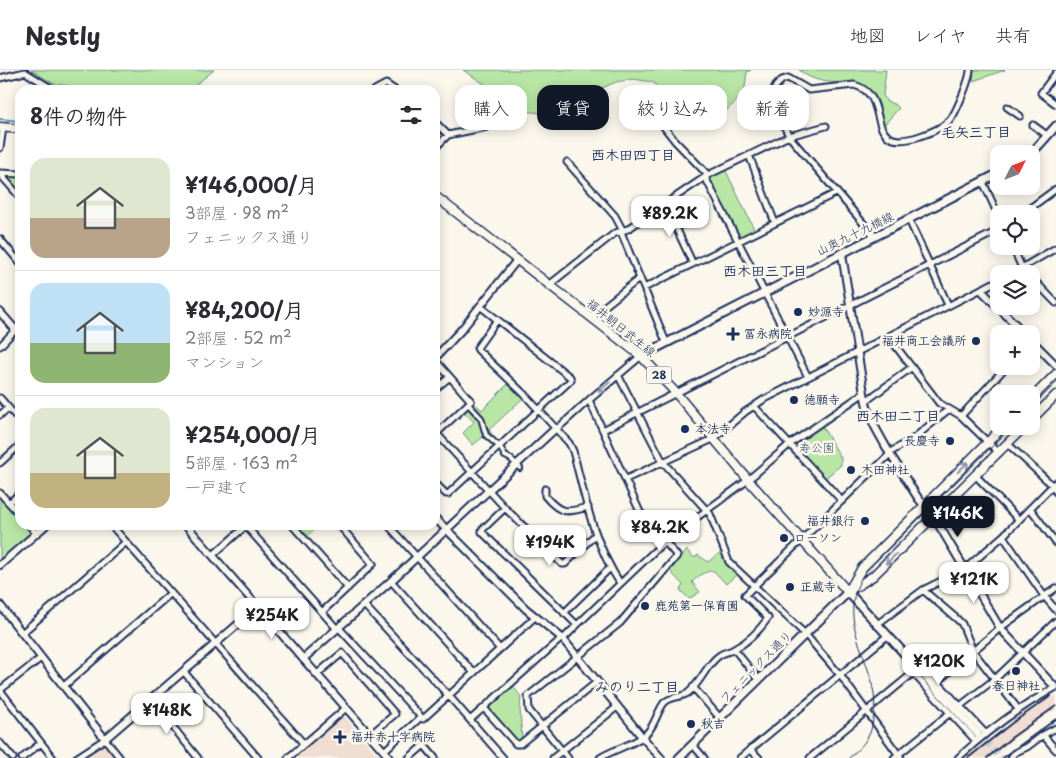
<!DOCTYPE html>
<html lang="ja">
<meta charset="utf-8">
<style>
body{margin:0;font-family:"Playpen Sans","Klee One",sans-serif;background:#f2f2f3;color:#2b2b33;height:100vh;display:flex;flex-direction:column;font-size:19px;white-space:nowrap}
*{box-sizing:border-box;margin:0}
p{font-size:16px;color:#7c7c81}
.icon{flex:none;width:28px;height:28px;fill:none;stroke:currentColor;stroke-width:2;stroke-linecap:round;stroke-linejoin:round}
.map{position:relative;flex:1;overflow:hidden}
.drawer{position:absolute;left:15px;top:15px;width:425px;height:445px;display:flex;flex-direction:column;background:#fff;border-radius:15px;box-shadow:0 2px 12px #0003}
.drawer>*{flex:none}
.top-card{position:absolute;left:455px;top:15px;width:475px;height:45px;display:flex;gap:10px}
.needle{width:32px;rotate:48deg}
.fabs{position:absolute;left:990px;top:75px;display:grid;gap:10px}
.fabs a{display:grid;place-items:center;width:50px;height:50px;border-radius:10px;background:#fff;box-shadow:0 2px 12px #0003;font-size:25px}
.price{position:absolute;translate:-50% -42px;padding:0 11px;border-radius:10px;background:#fff;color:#222;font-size:16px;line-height:32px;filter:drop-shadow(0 1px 2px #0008)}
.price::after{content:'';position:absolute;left:50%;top:30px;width:15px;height:11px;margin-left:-8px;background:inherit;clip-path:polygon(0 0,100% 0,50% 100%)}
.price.active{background:#111827;color:#fff}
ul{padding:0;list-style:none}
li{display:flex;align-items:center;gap:15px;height:125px;padding:0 15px}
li+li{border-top:1px solid #e1e1e2}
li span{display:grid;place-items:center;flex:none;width:140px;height:100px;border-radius:15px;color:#555}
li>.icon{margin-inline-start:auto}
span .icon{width:60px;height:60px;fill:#fffc;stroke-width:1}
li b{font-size:21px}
h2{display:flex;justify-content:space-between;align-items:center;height:60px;padding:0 15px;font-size:21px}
.chip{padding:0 18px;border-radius:15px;background:#fff;box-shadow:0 2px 12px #0003;font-size:18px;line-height:45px}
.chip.active{background:#111827;color:#fff}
header{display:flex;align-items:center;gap:30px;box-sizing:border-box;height:70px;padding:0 25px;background:#fff;border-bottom:1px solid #e1e1e2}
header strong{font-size:24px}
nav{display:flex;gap:28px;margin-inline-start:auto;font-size:18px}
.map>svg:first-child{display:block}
.built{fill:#f1ded2}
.green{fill:#b8e7a5;stroke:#6a8b82}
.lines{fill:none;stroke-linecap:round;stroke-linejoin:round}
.stream{stroke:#6292b8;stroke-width:2}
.secondary-tunnel{stroke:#cecfd0;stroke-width:7;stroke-dasharray:7 3.5;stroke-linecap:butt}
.pedestrian-casing{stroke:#1b2f5e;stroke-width:8}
.minor-casing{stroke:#1b2f5e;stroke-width:9}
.tertiary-casing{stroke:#1b2f5e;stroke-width:10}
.secondary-casing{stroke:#1b2f5e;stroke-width:11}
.primary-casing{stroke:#1b2f5e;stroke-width:11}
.pedestrian{stroke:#fbf7ec;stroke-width:4}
.minor{stroke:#fbf7ec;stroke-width:5}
.tertiary{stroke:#fbf7ec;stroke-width:6}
.secondary{stroke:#fbf7ec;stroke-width:7}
.primary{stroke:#fbf7ec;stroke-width:8}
.tram{stroke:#1b2f5e;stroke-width:1}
.rail{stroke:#1b2f5e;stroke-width:2}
.oneway{stroke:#8b93a5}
.poi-dot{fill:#1b2f5e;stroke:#fbf7ec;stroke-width:2}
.labels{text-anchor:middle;stroke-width:5;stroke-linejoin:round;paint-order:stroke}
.shield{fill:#fbf7ec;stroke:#5e6b89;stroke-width:1}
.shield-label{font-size:11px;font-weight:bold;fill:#1b2f5e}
.street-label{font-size:12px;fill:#1b2f5e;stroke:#fbf7ec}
.poi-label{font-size:12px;font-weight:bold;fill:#1b2f5e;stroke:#fbf7ec;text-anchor:start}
.park-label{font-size:12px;fill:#3a546c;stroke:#fbf7ec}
.neighbourhood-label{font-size:14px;font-weight:bold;fill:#1b2f5e;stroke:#fbf7ec}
</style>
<header>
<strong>Nestly</strong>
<nav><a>地図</a><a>レイヤ</a><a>共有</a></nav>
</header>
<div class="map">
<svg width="1056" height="688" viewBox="0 0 1056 688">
<rect width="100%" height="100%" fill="#fbf7ec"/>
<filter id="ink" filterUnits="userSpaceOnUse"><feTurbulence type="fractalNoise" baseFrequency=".02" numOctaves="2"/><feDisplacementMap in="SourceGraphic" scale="10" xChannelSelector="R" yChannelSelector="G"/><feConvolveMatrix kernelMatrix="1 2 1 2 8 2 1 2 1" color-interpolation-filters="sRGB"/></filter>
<g filter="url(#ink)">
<path class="built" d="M1051 624 1053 627 1056 625V638L1017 666 990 688H963Z
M343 645 380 688H293Z
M102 675 107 676 116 688H84Z"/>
<path class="green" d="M31 0H214L189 20H75L70 16 54 14Z
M463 0H751L747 2 744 24 727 40 714 41 676 31 652 12 633 9 616 12 595 21 572 37 553 45 526 41Z
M799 0H886L883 25 886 31 896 35 899 38 883 56C881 47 881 37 877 29 858 0 827 24 799 0Z
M973 0H1005L973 11Z
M725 99 755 161 738 169 707 108Z
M8 106 20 107V123L7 108Z
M509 313 524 327 489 360 499 374 494 377 483 367 473 375 463 363 474 352 464 342 474 333 482 340Z
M822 356 841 388V395L824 409 796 378 795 375Z
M0 427 20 449V455H25L30 461V465L0 490Z
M297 455H319L307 466Z
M687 480 694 488 698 485 708 492 722 481 727 492 737 504 726 514 714 501C704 501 700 505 692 512L700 522 689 529 680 520 683 515 670 501Z
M513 616 521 627 520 639 522 669 520 671 516 670 489 640 490 636Z"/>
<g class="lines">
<path class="stream" d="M0 49 20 51"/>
<path class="secondary-tunnel" d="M978 664 1001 688"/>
<defs>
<path id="pedestrian" d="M468 334 481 348 486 365 500 377 505 386 511 389 520 398"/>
<path id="minor" d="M1056 3 1041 23 1056 34
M0 8 25 2 54 20
M375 20 386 14 395 20
M1007 37 1020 46
M649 38 675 71 708 105
M435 52 448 65
M1033 55 1048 66
M0 78 3 58
M435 78 448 65 487 57
M749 85 775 153
M567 92 615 146 623 161
M0 103 20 104
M0 104 20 127
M705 107 808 307
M983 112 999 147
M665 134 693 194
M1022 144 1056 119
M909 150 948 235
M621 162 666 272
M875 167 789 66 772 31 773 22 776 16 782 10 788 8 809 20 854 15C884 23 872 56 889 67 902 76 939 61 950 50 956 43 970 9 970 0
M0 169 20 193
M1012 176 1022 198 1028 204
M1011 204 1056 178
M1031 207 1056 233
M549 215 615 163 628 159 708 105 789 66 826 56
M644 218 836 123
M591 247 640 208
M497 250 477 278 478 280 524 324 569 373 573 381C585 427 593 472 620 513
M888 266 939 333 961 346 999 383
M0 276 20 255
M435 290 471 331 438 362 437 364 505 438 562 494H565L595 465
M618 305 663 392 710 444 729 492 805 564 840 605 901 688
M435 319 450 307
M0 328 20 351
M866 331 912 297
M754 336 842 431
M0 345 8 338
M961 346 1007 296
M557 359 589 330
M603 360 999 160
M1008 374 1053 416 1056 422
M889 383 914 368 949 339
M0 393 20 375
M976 406 1019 450
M626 409 713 369 745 342 763 330 999 210
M435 413 446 424H448L571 310 570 307 480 236
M545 419V426C560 444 566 443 588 437
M0 423 20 445
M9 433 20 423
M505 438 482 460V462L577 555 563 569
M1030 438 1056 473
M29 455 36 463
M111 455 304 674
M245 455 337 559
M292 455 348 518
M388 455 500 579
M1003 466 1044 526 1056 540
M213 485 247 455
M391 511 474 603
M923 520 957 549 962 554 973 581 1018 639
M364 535 449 626 503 688
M322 542 373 494 339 455
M564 543 610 498
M577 555 666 470 748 410 790 374 864 323
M876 555 923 520 965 499 1003 466 1056 412
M339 558 423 649 535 547
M22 563 126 472
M734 579 759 610
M184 602 258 688
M317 604 342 583 395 644 370 665
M937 612 1000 558 1056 518
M64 616 171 523
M693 617 720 648
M0 620 53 688
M0 620 41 588
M151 630 198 688
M960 636 995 609 1056 551
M484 638 516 674H520L597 612
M470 650 562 568
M1043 665 1056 680
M976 671 913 603 910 592 920 593 985 663
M0 673 13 688
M693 675 704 688
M750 679 759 688
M384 681 421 647
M22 688 41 673
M76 688 105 669 120 688
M288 688 346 638
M409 688 424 675 435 688
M553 688 617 637
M568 688 529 640 528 626 620 553 677 486 640 442 589 330 641 286
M600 688C612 680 640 672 647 663 655 655 657 642 664 633 670 626 680 628 688 623 701 613 706 594 720 585 724 582 730 582 734 579 748 572 759 561 768 548L745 525 890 384
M740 688 887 566
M810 688 913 603
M894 688 950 643
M958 688C988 660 1020 637 1056 617
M1011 688 1014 683 1027 677 1043 665 1056 658"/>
<path id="tertiary" d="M842 184 864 323 868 341 875 357 890 384 918 428 934 447 1000 558 1055 617
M981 220 1025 264
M0 242 20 265
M1031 270 1056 295
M435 288 462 259 517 190
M435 448 526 539 562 568 643 668 661 688
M186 455 390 688
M0 495 46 455
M0 535 105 669 258 537
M303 589 391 511 556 358"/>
<path id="secondary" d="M1031 84 1056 56
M641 286 999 103
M679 688 848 522 978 664"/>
<path id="primary" d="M0 57 20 59
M435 126 641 286 675 322 750 412 848 522
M1031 329 1056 304
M1031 350 1056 325
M848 522 873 506 1025 356
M848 522 862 498 1004 356"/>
</defs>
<use href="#pedestrian" class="pedestrian-casing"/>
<use href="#minor" class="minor-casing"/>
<use href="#tertiary" class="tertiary-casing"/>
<use href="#secondary" class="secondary-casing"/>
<use href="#primary" class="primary-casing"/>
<use href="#pedestrian" class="pedestrian"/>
<use href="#minor" class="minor"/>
<use href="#tertiary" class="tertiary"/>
<use href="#secondary" class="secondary"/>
<use href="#primary" class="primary"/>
<path class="tram" d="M1031 338 1056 313
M849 688C855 682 863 676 867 668 871 663 872 656 873 650 885 597 828 554 866 501L1013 356"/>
<path class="rail" d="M968 688 1012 653 1051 626
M987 688 1011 668 1056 636
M1003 688 1056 649"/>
</g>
<defs><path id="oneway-shaft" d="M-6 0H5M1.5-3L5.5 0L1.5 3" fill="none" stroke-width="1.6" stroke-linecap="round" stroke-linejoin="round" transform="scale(1.25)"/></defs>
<g class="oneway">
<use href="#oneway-shaft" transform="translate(604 317) rotate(139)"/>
<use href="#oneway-shaft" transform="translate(963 397) rotate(-45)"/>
<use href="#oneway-shaft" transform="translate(891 489) rotate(135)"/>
</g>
</g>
<g class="poi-dot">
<circle cx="798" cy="242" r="5"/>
<path d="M730.5 256.5h5v5h5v5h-5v5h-5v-5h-5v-5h5z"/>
<circle cx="976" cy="271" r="5"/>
<circle cx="794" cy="330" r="5"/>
<circle cx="685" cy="359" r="5"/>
<circle cx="950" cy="371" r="5"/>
<circle cx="851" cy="400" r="5"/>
<circle cx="865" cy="451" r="5"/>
<circle cx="784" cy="468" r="5"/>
<circle cx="790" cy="517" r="5"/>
<circle cx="645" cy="536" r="5"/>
<circle cx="1016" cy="601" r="5"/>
<circle cx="691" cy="654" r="5"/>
<path d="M337.5 659.5h5v5h5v5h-5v5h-5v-5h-5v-5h5z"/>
</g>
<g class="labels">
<rect class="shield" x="646.5" y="296.5" width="25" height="17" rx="4"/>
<g class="shield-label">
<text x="659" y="309">28</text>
</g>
<g class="street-label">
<text transform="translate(855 164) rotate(-26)" y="4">山奥九十九橋線</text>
<text transform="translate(621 258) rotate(39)" y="4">福井朝日武生線</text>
<text transform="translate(756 597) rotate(-45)" y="4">フェニックス通り</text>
</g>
<g class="poi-label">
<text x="808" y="246">妙源寺</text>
<text x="744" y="268">冨永病院</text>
<text x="966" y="275" text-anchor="end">福井商工会議所</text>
<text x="804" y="334">徳願寺</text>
<text x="695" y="363">本法寺</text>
<text x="940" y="375" text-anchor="end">長慶寺</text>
<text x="861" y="404">木田神社</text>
<text x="855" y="455" text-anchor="end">福井銀行</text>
<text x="794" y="472">ローソン</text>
<text x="800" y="521">正蔵寺</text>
<text x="655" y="540">鹿苑第一保育園</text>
<text x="1016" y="620" text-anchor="middle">春日神社</text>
<text x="701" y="658">秋吉</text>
<text x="351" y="671">福井赤十字病院</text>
</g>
<g class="park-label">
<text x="817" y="382">寿公園</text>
</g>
<g class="neighbourhood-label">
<text x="976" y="67">毛矢三丁目</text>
<text x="633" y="90">西木田四丁目</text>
<text x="765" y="206">西木田三丁目</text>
<text x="898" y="351">西木田二丁目</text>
<text x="637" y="622">みのり二丁目</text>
</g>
</g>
</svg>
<div class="fabs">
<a><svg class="needle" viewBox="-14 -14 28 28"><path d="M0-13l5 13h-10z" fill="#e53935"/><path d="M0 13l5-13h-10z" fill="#7c7c81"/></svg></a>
<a><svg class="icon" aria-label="locate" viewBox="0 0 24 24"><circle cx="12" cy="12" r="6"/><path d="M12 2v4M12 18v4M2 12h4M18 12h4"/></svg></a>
<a><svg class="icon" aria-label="layers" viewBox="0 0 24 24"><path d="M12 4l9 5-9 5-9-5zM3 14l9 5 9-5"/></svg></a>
<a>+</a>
<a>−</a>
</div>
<b class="price" style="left:670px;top:168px">¥89.2K</b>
<b class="price active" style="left:958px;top:468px">¥146K</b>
<b class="price" style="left:660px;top:482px">¥84.2K</b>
<b class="price" style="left:550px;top:497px">¥194K</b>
<b class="price" style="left:974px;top:534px">¥121K</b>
<b class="price" style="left:272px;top:570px">¥254K</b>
<b class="price" style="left:939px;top:616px">¥120K</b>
<b class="price" style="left:167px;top:665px">¥148K</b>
<div class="top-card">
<a class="chip">購入</a>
<a class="chip active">賃貸</a>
<a class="chip">絞り込み</a>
<a class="chip">新着</a>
</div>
<section class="drawer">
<h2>8件の物件<svg class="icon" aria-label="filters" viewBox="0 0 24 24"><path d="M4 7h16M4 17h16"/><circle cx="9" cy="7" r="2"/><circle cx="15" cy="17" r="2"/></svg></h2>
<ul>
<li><span style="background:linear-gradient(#dfe7d0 60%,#b9a48a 0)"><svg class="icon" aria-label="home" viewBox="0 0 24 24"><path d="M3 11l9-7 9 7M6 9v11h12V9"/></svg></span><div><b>¥146,000/月</b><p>3部屋 · 98 m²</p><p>フェニックス通り</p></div></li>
<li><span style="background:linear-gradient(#bfe0f5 60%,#8fb573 0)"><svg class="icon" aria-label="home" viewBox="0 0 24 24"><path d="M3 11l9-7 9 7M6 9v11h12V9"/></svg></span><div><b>¥84,200/月</b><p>2部屋 · 52 m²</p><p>マンション</p></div></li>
<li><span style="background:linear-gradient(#dfe7d0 65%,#c2b280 0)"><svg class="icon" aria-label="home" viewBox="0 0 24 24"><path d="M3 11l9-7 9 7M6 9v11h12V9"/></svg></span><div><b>¥254,000/月</b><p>5部屋 · 163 m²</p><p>一戸建て</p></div></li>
</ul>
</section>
</div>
